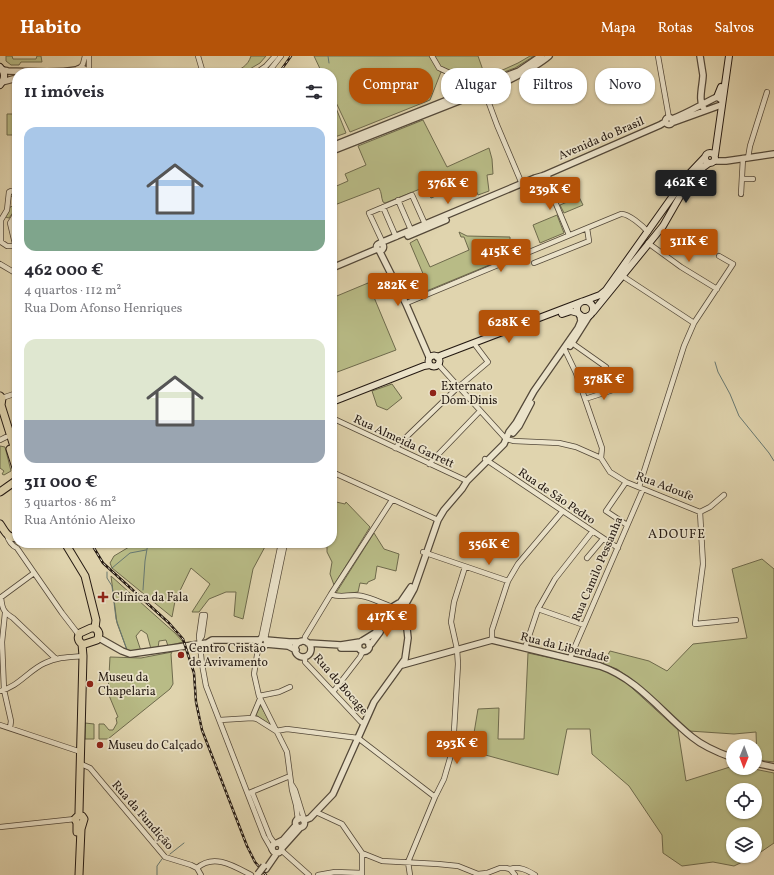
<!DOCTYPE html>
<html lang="pt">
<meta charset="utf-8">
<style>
body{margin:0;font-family:Vollkorn,serif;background:#f7f7f7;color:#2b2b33;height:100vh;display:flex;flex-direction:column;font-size:15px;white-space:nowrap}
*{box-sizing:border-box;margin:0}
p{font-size:13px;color:#7c7c81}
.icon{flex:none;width:22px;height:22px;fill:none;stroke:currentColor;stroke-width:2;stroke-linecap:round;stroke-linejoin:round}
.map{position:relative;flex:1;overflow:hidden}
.details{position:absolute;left:12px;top:12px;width:325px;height:480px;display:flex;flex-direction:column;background:#fff;border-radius:16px;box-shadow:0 1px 3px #0004}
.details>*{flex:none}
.top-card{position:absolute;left:349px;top:12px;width:365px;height:36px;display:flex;gap:8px}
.needle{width:26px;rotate:181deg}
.buttons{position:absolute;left:726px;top:683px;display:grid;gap:8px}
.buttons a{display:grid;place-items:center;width:36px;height:36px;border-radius:50%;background:#fff;box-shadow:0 1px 3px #0004;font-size:20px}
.price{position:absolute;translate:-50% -34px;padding:0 9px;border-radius:4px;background:#b45309;color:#fff;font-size:13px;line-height:26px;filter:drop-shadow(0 1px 2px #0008)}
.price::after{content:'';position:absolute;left:50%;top:24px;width:12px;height:9px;margin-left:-6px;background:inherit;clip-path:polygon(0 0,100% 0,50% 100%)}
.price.active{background:#222;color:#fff}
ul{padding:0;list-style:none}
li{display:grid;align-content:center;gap:8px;height:212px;padding:0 12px}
li span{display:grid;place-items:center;height:124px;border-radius:12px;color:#555}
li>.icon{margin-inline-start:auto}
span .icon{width:72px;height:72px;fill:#fffc;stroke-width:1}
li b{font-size:17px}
h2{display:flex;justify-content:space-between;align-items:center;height:48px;padding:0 12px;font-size:17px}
.chip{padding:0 14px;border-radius:16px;background:#fff;box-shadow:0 1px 3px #0004;font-size:14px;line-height:36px}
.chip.active{background:#b45309;color:#fff}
header{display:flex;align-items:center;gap:24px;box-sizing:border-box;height:56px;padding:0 20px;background:#b45309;color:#fff}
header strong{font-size:19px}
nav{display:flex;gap:22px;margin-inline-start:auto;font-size:14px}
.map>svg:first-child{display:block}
.green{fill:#b8bb86;stroke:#6e6a4c;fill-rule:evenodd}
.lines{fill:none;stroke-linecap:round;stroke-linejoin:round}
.stream{stroke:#677871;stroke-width:1}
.minor-casing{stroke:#534839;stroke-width:6}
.tertiary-casing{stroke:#534839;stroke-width:8}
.secondary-casing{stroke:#241912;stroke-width:8}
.primary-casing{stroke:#241912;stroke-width:9}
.minor{stroke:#ebe3ca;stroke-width:4.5}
.tertiary{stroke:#ebe3ca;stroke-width:5.5}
.secondary{stroke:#ebe3ca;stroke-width:6}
.primary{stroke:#e0d4ae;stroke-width:7}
.rail-casing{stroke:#241912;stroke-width:2.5}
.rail{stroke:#ebe3ca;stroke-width:1;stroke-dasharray:3;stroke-linecap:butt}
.tertiary-bridge-casing{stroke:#534839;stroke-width:8;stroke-linecap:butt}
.tertiary-bridge{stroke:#ebe3ca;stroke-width:5.5}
.poi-dot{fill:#8f2418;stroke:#ebe3ca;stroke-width:1.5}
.labels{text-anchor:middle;stroke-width:3.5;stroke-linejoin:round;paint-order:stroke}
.street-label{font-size:12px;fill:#241912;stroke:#ebe3ca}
.poi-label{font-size:12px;fill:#241912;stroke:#ebe3ca;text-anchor:start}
.neighbourhood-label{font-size:13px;letter-spacing:1px;fill:#241912;stroke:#ebe3ca}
</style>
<header>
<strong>Habito</strong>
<nav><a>Mapa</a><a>Rotas</a><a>Salvos</a></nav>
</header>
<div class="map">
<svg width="774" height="819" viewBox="0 0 774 819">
<rect width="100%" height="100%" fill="#e0d4ae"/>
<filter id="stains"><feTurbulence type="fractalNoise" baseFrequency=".005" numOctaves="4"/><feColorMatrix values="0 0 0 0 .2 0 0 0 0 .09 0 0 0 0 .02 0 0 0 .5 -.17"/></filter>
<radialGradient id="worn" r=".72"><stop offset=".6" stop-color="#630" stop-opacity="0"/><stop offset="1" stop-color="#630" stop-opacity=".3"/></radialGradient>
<path class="green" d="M6 0H12L13 3H36L37 0H41L42 6H21L19 9H11L6 5Z
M251 0H266L260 7 243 17H230C240 14 248 10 251 0Z
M314 0H478L485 20 474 24 441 16 430 44 350 76 332 38V17H322Z
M530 0H534L515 12 496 19V17L518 7Z
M332 42 346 77 332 82Z
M7 58H14V79H7Z
M423 64 447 111 489 92 492 103 493 118 487 119 489 135 478 139 472 125 431 142 425 131 385 147 383 146C381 141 382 137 379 132L332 150V132L348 125 345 118 366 109 358 90Z
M10 138H13L17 141V151L9 162 5 161 8 157 10 151 13 150V141L10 140Z
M579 141 583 149 564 157 560 149Z
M557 159 564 177 540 187 533 169Z
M459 176 467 180 510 181V185L516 198 412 241 407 239 403 229 424 220 410 187 417 183 430 211 469 194 464 181H461Z
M368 227 396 294 332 318V242Z
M392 328 402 342 387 354 377 350 372 335Z
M0 390 5 391 11 415 4 419 2 418 4 415 0 412Z
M332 445 345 448 346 446 370 471 334 529 330 518 332 506 327 496V487H332Z
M374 477 384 493 399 498 396 515 377 510 375 523 368 526 367 528 360 527 358 536 338 539 336 537Z
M130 487H267L253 513 243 563 234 560 236 536H226L209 543 199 556H192L210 528 191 512 175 545 172 561 112 512 110 507 114 500 129 491Z
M762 503 774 513V706L757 704 756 676 734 678 689 675 634 625 617 613 603 608 610 595 649 605 667 615 693 588 747 582 732 513Z
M111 520 175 577 183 586 168 590 166 584 159 585 158 592 151 593 147 578 141 574 136 580 141 595 131 596 127 594 117 567Z
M172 596 171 598 173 628 170 633 108 683H99V668H104L109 674H113L117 667 116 662 118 661 108 637 110 601 141 602Z
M528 597 602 613 620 621 678 674 686 725 733 710V712H749L774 717V787L755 800V778H733V800H755L734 810 713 806 682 810 663 797 662 779 629 730 592 698 590 673H567L558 719 471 695 478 653 499 652 498 683H524ZM733 734H755V756H733Z
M260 650H261L272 670 256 659Z
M85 667 94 668V683H85Z"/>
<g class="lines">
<path class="stream" d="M328 0 329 7
M715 306 718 316 730 338 739 360 769 397 774 405
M112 512 130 497 146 494
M107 516V522L112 530 116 563 127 594
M143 534 145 505 148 487
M170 798 184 787
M157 819V810L162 803"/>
<defs>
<path id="minor" d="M198 0 203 17
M432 0 439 12 469 26 480 29
M658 0 669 62
M80 12 83 8 85 0
M87 15 89 12V0
M256 17 266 10 275 0
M265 17 270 14 281 0
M486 37 487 42 497 69 522 128
M748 102 750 90 767 36
M742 123H753
M546 124 569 179
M741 138 743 102
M398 144 411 174
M383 151 396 181
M17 156 10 167 17 196
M383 187 369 157 412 139 425 168
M648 187 681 211 717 233
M15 190H7L1 186V164L7 154 9 136 11 135 17 137
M534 207 589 185 587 172 621 158C628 157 643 170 648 176
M0 208 17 218
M621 219 694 267
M409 246 587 172
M572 287 606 311
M564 292 576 317 602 392 601 402
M438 308 506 383 514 385 559 387 576 391 601 402 610 416 626 426 700 456 703 508 695 568 736 564
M2 342 17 337
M585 343 619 332
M332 362 467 425
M0 384 6 381
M395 392 455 334 488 306 476 290
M485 403 618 492
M429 408 480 355
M332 416 438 464
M626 426 606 455 627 469
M639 431 684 290 694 267 733 208 719 200
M700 456 710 451 724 439
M7 479C8 484 12 490 17 492L62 557 79 579
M423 496 508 525
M587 502 603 483
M331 538 392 444
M1 541C2 552 3 556 13 562L56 603
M0 542 34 517
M538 553 584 569
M5 557 2 586 4 634 11 665 10 672
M202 559 199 580 202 608 206 630 264 780 272 794
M200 583 202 580 205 559H202
M261 583 281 487
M265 583 285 487
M492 584V574L508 525 518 508 562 456
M305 585V581L331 538C341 543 351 537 362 540 372 542 381 547 390 550
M261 589 258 593 254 618 259 640 287 696 292 734 296 749 298 764
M525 592 538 553 555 523 592 476
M305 601V606L361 666 364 667
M570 602 643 433
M0 635C18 631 29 614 45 607 57 601 70 601 83 600
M333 636 360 601 363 595
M259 640 279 636 290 631
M252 662 260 643
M220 664 252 662 257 663 276 675 287 673 358 682 435 741
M0 669 81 696
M81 708 90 712 165 801 191 809 197 812 201 819
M292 729 295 734 304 763
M252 736 270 781 275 788
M249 737 290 720
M316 756 342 768 362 797 382 805 438 808 458 810 478 818 487 817 500 812H506L510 813 515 819
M0 771 75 763
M281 794 309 819
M362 797V819
M197 812C214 797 234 810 251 819
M510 813C519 810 527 814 535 819
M318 819 335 816 362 817
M410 819 408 806 435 741 444 723 453 692 458 608 457 593 451 566 454 546 465 511"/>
<path id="tertiary" d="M700 0C701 6 702 13 703 19 703 29 697 46 705 54
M3 14 8 15C30 15 54 18 76 14
M75 17 78 13C82 11 86 13 88 17
M498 23 519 15 541 0
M2 26 17 22
M500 28 498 23 493 22 482 27 479 30 482 36C486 37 496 35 499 31 500 29 501 27 503 27 519 19 535 12 549 0
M665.5 65a3.5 3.5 0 1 1 7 0a3.5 3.5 0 1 1-7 0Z
M672 63C688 57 702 48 717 41L720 43
M674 66 721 49
M332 90 475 33 479 30
M332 95 482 36
M715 105H726L774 98
M545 119 660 69 665 66
M542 122a3 3 0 1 1 6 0a3 3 0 1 1-6 0Z
M408 180 446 164
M380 187 535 122 542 120
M376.5 191a3.5 3.5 0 1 1 7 0a3.5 3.5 0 1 1-7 0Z
M379 194 406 248 429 301
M332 212 377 193
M570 290 589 260
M513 377 519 370 531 347
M399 547 403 548V553L398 559 393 560 391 557 394 550Z
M400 547 411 531
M404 551 414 533 438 464 444 454 462 433 467 425 504 388 509 376 516 367 534 335 578 272 581 265 580 259
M99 582 122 595 130 598 207 587 212 584H260
M259 586a4 4 0 1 1 8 0a4 4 0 1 1-8 0Z
M266 584 289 586H300
M358.5 590a5.5 5.5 0 1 1 11 0a5.5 5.5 0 1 1-11 0Z
M362 585 375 577 391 557
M295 593a8 8 0 1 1 16 0a8 8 0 1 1-16 0Z
M308 587 341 589 360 586
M266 588 288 590 296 594
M369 589 371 588 380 576
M341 592H358
M402 609 492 584 600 610C638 623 662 657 692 681 704 691 719 697 733 702
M755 707 774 711
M295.5 767a4.5 4.5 0 1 1 9 0a4.5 4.5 0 1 1-9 0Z
M305 764 310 762 333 738 374 646 405 603 408 582 407 573 406 565 401 556
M277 787 283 784 296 769
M272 792a5 5 0 1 1 10 0a5 5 0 1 1-10 0Z
M282 792 299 773
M266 813 277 797"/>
<path id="secondary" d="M0 11C6 17 5 23 0 29
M717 41 721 31
M705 102a5 5 0 1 1 10 0a5 5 0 1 1-10 0Z
M715 99 729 0
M584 245 600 239 606 234 687 120 705 101
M577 253a8 8 0 1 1 16 0a8 8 0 1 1-16 0Z
M593 256 663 170 690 123 698 115 709 107
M562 258 571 255 578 257
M428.5 305a5.5 5.5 0 1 1 11 0a5.5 5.5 0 1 1-11 0Z
M437 301 581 246
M332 346 424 310 430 309"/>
<path id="primary" d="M0 340 2 342 1 349 17 400
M10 393 17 415
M0 436 17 424
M0 468C5 475 7 482 17 482
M65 487 85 520 96 564 95 572
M82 588H85L97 584C100 579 99 575 95 572
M77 776V767L75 763 79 759
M79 819 81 773 84 763 82 760 79 759V756L83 600 82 588C78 585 77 581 80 577L91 572H95"/>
</defs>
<use href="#minor" class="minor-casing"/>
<use href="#tertiary" class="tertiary-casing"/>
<use href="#secondary" class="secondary-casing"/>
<use href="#primary" class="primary-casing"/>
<use href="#minor" class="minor"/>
<use href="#tertiary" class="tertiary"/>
<use href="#secondary" class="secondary"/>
<use href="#primary" class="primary"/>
<defs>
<path id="rail" d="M279 17 291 0
M91 487 103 507 169 567 183 583 194 617 196 646 202 674 247 790 255 806 266 819"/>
</defs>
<use href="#rail" class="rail-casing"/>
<use href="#rail" class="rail"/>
<defs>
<path id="tertiary-bridge" d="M258 818 264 810"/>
</defs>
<use href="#tertiary-bridge" class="tertiary-bridge-casing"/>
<use href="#tertiary-bridge" class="tertiary-bridge"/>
</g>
<g class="poi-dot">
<circle cx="433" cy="337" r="4"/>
<path d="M101 535h4v4h4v4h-4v4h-4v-4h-4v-4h4z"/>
<circle cx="181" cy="599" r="4"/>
<circle cx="90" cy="628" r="4"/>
<circle cx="100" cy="689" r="4"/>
</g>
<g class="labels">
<g class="street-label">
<text transform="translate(601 82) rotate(-23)" y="4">Avenida do Brasil</text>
<text transform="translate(404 385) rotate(25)" y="4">Rua Almeida Garrett</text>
<text transform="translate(665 430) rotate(21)" y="4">Rua Adoufe</text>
<text transform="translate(557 440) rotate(34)" y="4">Rua de São Pedro</text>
<text transform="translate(597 513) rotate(-67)" y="4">Rua Camilo Pessanha</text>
<text transform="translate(565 591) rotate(14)" y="4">Rua da Liberdade</text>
<text transform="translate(341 628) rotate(49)" y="4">Rua do Bocage</text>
<text transform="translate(143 759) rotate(49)" y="4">Rua da Fundição</text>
</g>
<g class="poi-label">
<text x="441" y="334">Externato<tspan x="441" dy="14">Dom Dinis</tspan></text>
<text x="112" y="545">Clínica da Fala</text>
<text x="189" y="596">Centro Cristão<tspan x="189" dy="14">de Avivamento</tspan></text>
<text x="98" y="625">Museu da<tspan x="98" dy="14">Chapelaria</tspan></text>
<text x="108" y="693">Museu do Calçado</text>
</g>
<g class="neighbourhood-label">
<text x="677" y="482">ADOUFE</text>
</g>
</g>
<rect width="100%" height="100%" filter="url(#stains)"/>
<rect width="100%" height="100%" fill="url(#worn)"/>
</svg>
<div class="buttons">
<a><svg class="needle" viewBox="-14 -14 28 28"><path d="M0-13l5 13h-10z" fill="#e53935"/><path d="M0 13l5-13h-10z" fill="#7c7c81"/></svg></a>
<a><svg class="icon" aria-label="locate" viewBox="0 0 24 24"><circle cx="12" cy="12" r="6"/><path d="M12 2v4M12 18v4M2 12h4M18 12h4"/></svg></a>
<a><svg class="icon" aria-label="layers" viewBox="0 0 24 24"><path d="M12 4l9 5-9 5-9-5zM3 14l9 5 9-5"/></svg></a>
</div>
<b class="price active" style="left:686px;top:148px">462K €</b>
<b class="price" style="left:448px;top:149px">376K €</b>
<b class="price" style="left:550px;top:155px">239K €</b>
<b class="price" style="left:689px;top:207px">311K €</b>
<b class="price" style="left:501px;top:217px">415K €</b>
<b class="price" style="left:398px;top:251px">282K €</b>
<b class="price" style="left:509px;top:288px">628K €</b>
<b class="price" style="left:604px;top:345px">378K €</b>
<b class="price" style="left:489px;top:510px">356K €</b>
<b class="price" style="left:387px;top:582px">417K €</b>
<b class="price" style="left:457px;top:709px">293K €</b>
<div class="top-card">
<a class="chip active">Comprar</a>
<a class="chip">Alugar</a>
<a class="chip">Filtros</a>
<a class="chip">Novo</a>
</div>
<section class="details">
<h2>11 imóveis<svg class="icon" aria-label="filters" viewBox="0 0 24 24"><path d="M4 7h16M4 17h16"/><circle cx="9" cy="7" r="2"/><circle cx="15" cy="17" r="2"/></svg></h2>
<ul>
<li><span style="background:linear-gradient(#a9c7e8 75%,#7fa58c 0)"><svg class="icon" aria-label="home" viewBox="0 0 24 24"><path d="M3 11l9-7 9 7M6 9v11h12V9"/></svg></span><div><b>462 000 €</b><p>4 quartos · 112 m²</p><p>Rua Dom Afonso Henriques</p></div></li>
<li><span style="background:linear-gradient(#dfe7d0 65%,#9aa5b1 0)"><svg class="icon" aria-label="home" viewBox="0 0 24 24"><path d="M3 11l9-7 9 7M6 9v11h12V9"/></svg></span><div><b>311 000 €</b><p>3 quartos · 86 m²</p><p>Rua António Aleixo</p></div></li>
</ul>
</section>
</div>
